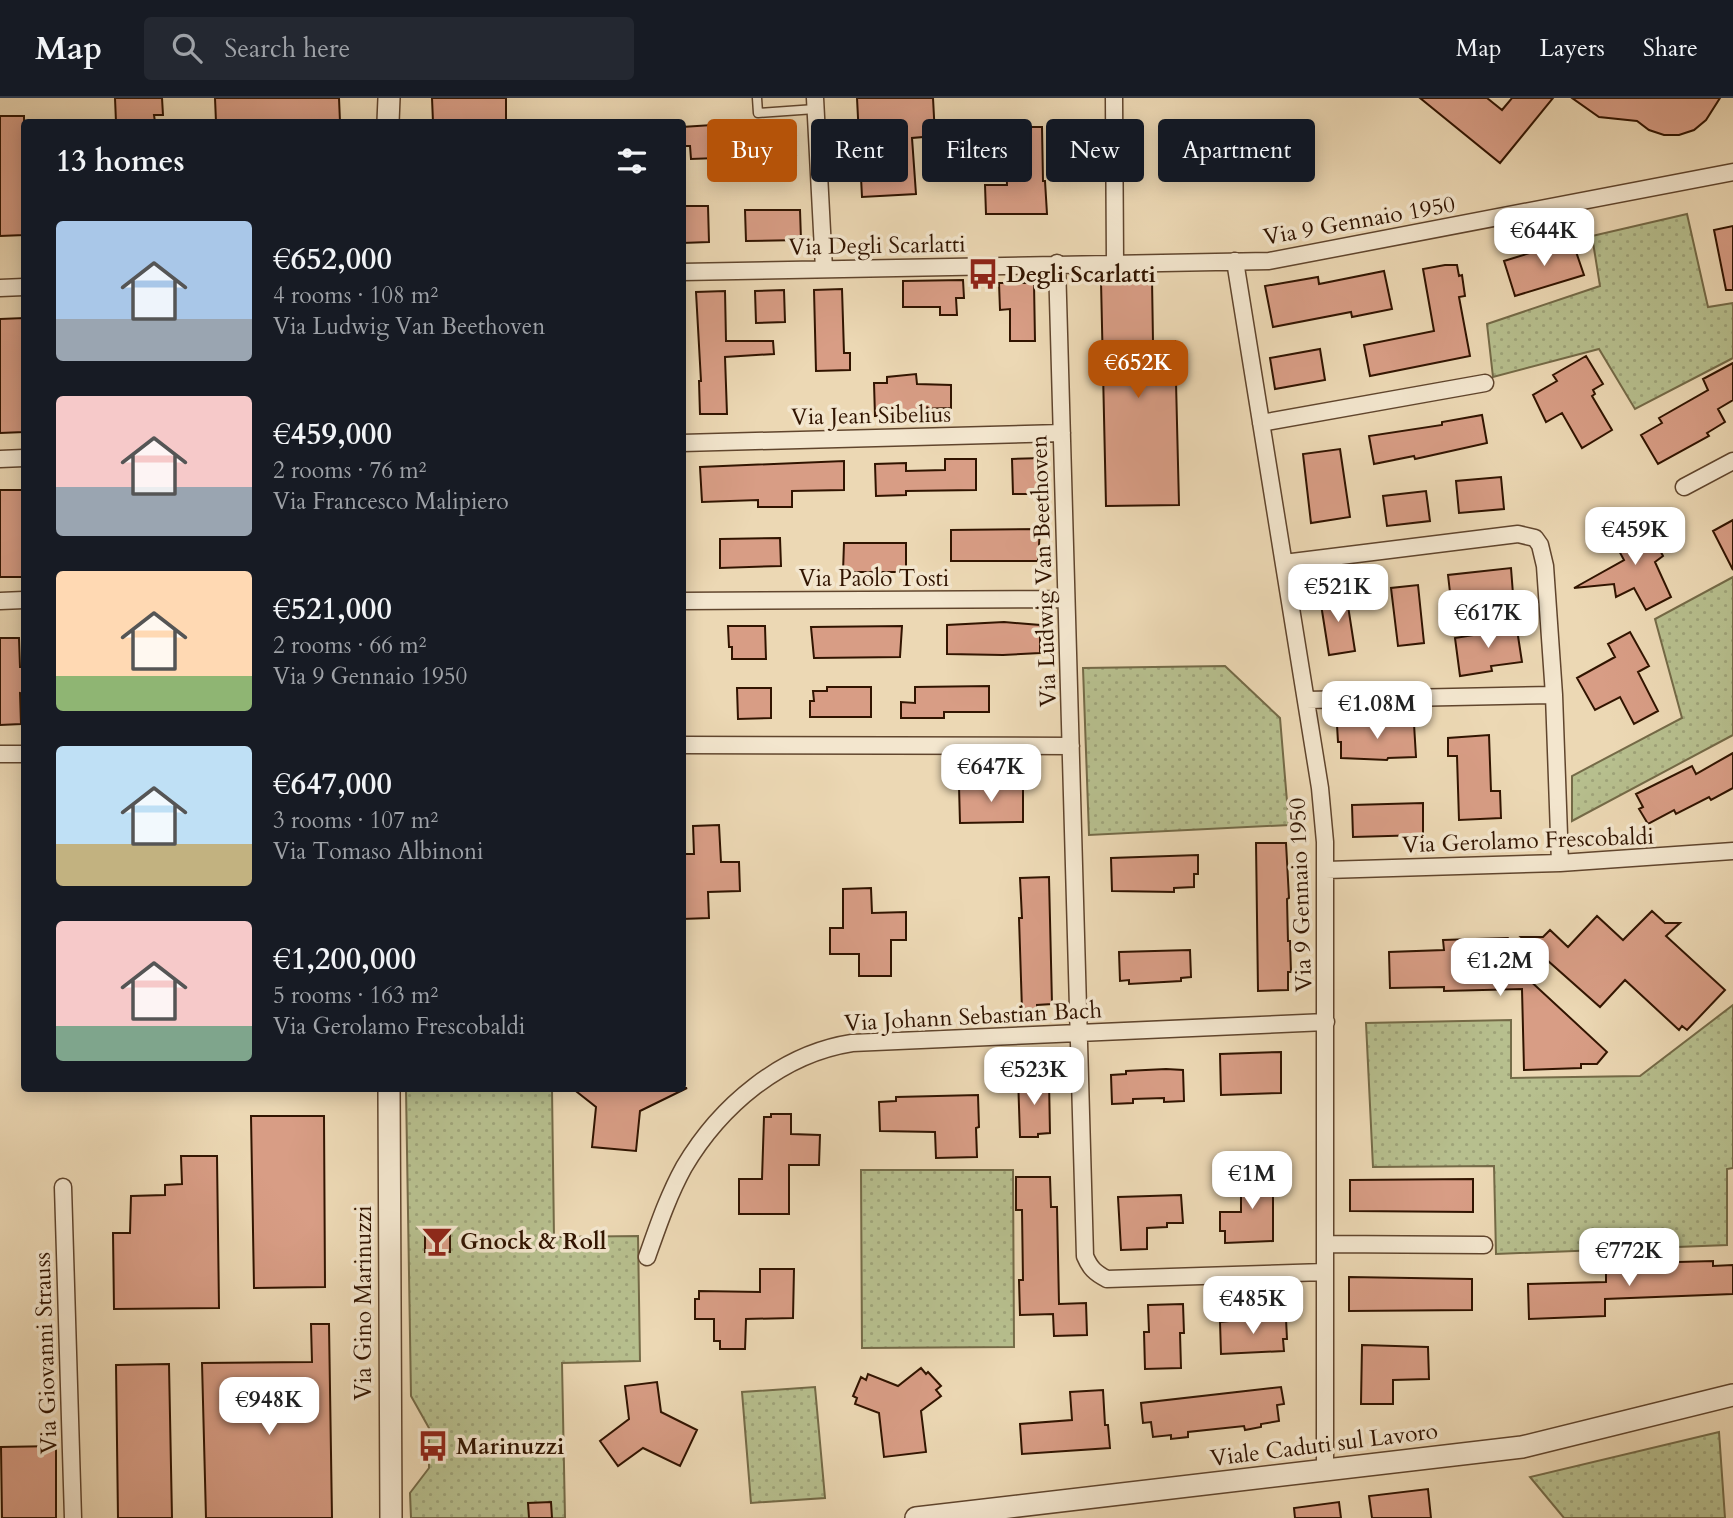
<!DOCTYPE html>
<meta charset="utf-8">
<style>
body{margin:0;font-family:Cardo,serif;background:#242831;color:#f1f3f6;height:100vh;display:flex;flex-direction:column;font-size:26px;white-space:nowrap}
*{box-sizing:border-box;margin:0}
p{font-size:23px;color:#9ea1a6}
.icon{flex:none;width:38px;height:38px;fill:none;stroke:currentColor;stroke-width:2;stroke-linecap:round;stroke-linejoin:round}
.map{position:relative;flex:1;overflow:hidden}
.drawer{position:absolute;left:21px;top:21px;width:665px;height:973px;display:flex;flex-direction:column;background:#171b24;border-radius:7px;box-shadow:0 4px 18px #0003}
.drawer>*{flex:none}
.banner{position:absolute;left:707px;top:21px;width:665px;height:63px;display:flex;gap:14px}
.price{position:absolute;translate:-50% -60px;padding:0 16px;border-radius:14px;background:#fff;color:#222;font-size:23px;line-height:46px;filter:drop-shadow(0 2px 4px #0008)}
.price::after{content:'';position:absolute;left:50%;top:42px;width:21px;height:16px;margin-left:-10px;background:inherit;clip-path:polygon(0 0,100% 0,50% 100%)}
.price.selected{background:#b45309;color:#fff}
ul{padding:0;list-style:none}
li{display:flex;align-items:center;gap:21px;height:175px;padding:0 35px}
li span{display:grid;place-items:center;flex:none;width:196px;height:140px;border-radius:7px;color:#555}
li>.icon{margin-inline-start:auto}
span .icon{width:84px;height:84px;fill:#fffc;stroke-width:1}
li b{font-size:30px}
h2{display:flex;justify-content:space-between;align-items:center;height:84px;padding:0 35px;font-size:30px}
.chip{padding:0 24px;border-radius:7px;background:#171b24;box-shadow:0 4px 18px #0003;font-size:24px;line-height:63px}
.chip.selected{background:#b45309;color:#fff}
header{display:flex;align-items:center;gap:42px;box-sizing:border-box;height:98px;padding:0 35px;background:#171b24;border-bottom:2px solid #363941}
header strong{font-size:33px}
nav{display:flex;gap:38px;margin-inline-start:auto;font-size:24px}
.search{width:490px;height:63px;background:#242831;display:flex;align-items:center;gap:18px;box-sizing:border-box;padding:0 24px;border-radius:7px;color:#9ea1a6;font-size:26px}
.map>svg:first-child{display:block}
.park{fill:url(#park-dots);stroke:#746a47;stroke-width:2}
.building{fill:#d89d85;stroke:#311400;stroke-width:2}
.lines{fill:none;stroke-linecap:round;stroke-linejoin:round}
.service-casing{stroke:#60452d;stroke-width:11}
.minor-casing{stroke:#60452d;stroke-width:19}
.tertiary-casing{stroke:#60452d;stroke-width:24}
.service{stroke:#f3e6ce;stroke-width:8}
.minor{stroke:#f3e6ce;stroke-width:16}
.tertiary{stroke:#f3e6ce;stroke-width:21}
.labels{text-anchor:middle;stroke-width:7;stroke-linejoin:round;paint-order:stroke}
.street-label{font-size:23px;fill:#311400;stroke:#f3e6ce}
.poi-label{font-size:23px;font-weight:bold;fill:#311400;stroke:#f3e6ce;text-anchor:start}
</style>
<header>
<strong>Map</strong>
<div class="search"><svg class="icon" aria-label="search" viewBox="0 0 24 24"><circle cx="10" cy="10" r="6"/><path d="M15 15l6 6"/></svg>Search here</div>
<nav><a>Map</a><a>Layers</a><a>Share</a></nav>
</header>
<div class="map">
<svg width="1733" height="1420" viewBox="0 0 1733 1420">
<defs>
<pattern id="park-dots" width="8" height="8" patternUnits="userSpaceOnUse" patternTransform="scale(1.75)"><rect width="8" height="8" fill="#b7bf8e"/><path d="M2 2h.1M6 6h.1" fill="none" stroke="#9ea379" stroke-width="1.8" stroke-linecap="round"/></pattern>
</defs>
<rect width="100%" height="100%" fill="#ecd8b4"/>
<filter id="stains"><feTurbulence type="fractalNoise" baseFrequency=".00286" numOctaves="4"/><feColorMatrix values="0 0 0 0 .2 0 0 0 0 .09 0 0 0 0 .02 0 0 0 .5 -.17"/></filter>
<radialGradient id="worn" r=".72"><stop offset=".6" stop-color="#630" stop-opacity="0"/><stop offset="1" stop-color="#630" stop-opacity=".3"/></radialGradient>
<path class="park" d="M1687 116 1708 209 1733 205V260L1635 311 1599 251 1493 279 1487 226 1600 188 1592 138Z
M1733 479V637L1572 723V678L1682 620 1655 521Z
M1225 568 1280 620 1289 727 1089 737 1083 570Z
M1733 907V1070L1727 1071V1147L1496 1156 1494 1068 1373 1069 1366 925 1511 922V980L1640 978Z
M406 991H552L554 1139 638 1138 640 1263 562 1265 565 1420H411L410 1395 429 1370V1330L411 1298Z
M861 1072H1013L1014 1249 862 1250Z
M815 1289 825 1400 751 1405 742 1294Z
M1719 1334 1725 1420H1564L1530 1379Z"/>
<path class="building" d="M115 0H162L163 17H154L155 24H116Z
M215 0H339L340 24H216Z
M432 0H506V24H433Z
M857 0H933L935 38 912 40 916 96 862 99Z
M1420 0H1487L1502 12 1512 0H1553L1500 65Z
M1572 0H1720L1706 22 1694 32 1679 37H1664L1649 32 1637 23 1599 19Z
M0 18H24V137L0 138Z
M793 25 796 57 691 61 690 48H682V29L712 27V32L755 31V26Z
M1005 29H1042L1043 83H1045L1047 116H986L985 87H1007Z
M682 108H708L709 144 682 145Z
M745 112H800L801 142 746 143Z
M1733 128V192H1726L1714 132Z
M1572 142 1584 177 1515 198 1504 163Z
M1445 167H1457L1459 178 1462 177 1465 198 1459 199 1470 258 1370 278 1364 247 1434 233 1423 171Z
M1384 173 1392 211 1352 219 1351 214 1273 229 1265 188 1318 179 1319 186Z
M1152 181 1153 244 1175 243 1179 407 1106 408 1101 183Z
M963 182 964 200H956L957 217H940V209H903V183Z
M999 185H1034L1035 243H1010V211L1000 212Z
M842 191 844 255H850V272L816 273 814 192Z
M784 192 785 224 756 225 755 193Z
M725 193 726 243H773L774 256 725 259 727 316H700L699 283H701L696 194Z
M24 220V334L0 335V221Z
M1320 251 1325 282 1275 291 1270 260Z
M1586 258 1603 286 1593 292 1595 296 1592 298 1612 332 1582 350 1562 315 1546 324 1533 297 1557 283 1553 277Z
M1733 265V302L1718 311 1725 324 1707 335 1709 338 1658 366 1641 337 1662 325 1659 320 1708 292 1703 281Z
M916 276 917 286 951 287V310L918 311V317L875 318 874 285H887V279Z
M1482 317 1487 345 1415 361 1414 358 1374 366 1369 338 1442 327V324Z
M1340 351 1350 419 1311 425 1303 356Z
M1043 360V396H1013L1012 361Z
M945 361H976V392L906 393V397L876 398 875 366 906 365V373L945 372Z
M844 363V392L792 393V409H758V402L702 404 700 369Z
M1501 379 1504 411 1459 415 1456 383Z
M0 392H24V479H0Z
M1426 393 1430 423 1387 428 1383 398Z
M1644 421 1663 458 1655 464 1671 499 1646 512 1634 490 1616 499 1614 486 1574 490 1624 462 1611 438Z
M1733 422V472L1713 433Z
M1040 431 1038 463H951V432Z
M780 440 781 468 720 470V441Z
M844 445H906V474H843Z
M1511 470 1513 496 1451 503 1448 477Z
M1418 487 1424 545 1398 548 1391 490Z
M1346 495 1355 553 1329 557 1320 500Z
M1004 524 1040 527V555L1003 557 947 556V527Z
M1516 525 1522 564 1491 568 1492 573 1460 578 1455 540 1486 535 1484 530Z
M728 528H765L766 561H732V549H729Z
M902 528 900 559 814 560 811 529Z
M1630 534 1649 568 1638 574 1658 613 1634 626 1620 599 1595 612 1577 580 1615 559 1608 546Z
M0 540H19L20 569H24V596L20 595 21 626 0 627Z
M989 588V614H944V620H901V604L915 605V589Z
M827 589H871V619H810V603H814L813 593H827Z
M737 590H771V620L738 621Z
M1370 626H1414L1416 659 1388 660 1387 662 1341 660V644H1338L1337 627Z
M1489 637 1491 693H1500L1501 720 1459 722 1457 658H1448V640Z
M1733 655V690L1711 702 1709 699 1676 716 1674 712 1648 726 1639 711 1643 709 1636 696 1692 668 1696 676Z
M959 688H1023V724L960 725Z
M1423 705V737L1353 739 1352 707Z
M719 727 721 764H739L740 793 708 794 709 820 682 821V756H694L693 728Z
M1256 745H1286L1289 800 1287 801 1288 843H1290L1291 874H1288V892L1258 893Z
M1198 757V776H1194V789L1174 790V794L1112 793 1111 760Z
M1049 779 1052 906 1037 907V911L1022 912 1019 820H1022L1020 780Z
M871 790 872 815 906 814V842H891V878H859V856H830V830H843V791Z
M1652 813 1665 825H1680L1666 838 1725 892 1687 932 1682 928 1679 932 1625 882 1600 909 1521 839H1543L1550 832 1568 849 1597 818 1623 842Z
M1507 840 1497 852 1607 954 1597 966H1581V970L1524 972 1522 891 1444 893V889L1390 890 1389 854 1444 852 1443 842Z
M1190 852 1191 879 1181 880V883L1129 886V882L1120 883 1119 854Z
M1281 954V995L1221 997 1220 956Z
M1166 971 1183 972 1184 1003 1164 1004V1000L1133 1001V1005L1112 1006 1111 977 1126 976V973Z
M1018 979H1036V982H1049L1050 1035 1038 1036V1039H1020Z
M572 990H687L640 1013 636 1053 592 1049 596 1009Z
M978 997 979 1029 976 1030 977 1059 936 1060 935 1034 880 1033 879 1004 896 1003V999Z
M771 1016H791V1036L820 1037 819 1067H789V1116H739V1081H762L764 1019H771Z
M251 1018H324L325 1189 254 1190Z
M181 1058H217L219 1210 114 1211 113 1135H130L131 1098 165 1097V1087L182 1086Z
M1241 1073 1273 1075V1143L1225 1145V1133H1220V1114H1241Z
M1016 1079H1050L1051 1109H1057L1059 1206 1086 1205 1087 1237 1054 1238 1053 1216 1020 1217 1019 1182H1023L1022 1112H1016Z
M1473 1081V1114L1350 1113V1082Z
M1181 1097 1183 1125H1167V1129L1147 1130V1151L1121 1152 1118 1099Z
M425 1132H450V1154H425Z
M1713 1163V1168L1733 1167V1196L1605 1201V1218L1529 1221 1528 1186 1606 1184V1166Z
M760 1171H794L793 1220 746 1221 745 1251H720V1243H714V1221H695V1201H699V1193L760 1194Z
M1349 1179 1472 1181V1212L1349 1213Z
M1183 1206 1184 1235H1180L1181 1270 1145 1271 1144 1234H1149L1148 1207Z
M1266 1219 1267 1222 1286 1221 1287 1241H1283L1284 1253 1221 1256 1220 1224Z
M311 1226H329L332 1420H206L202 1265 312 1264Z
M1362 1247 1428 1249 1429 1281 1393 1282V1306H1361Z
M169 1266 172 1420H118L116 1267Z
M921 1270 926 1276 928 1274 941 1288 936 1292 941 1298 921 1313 926 1354 884 1359 879 1315 855 1306 857 1300 853 1298 861 1279 866 1282 868 1276 898 1288Z
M657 1284 661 1314 697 1332 680 1368 643 1350 618 1368 600 1343 629 1321 625 1288Z
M1281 1289 1284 1306 1277 1307 1279 1323 1261 1326V1329L1245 1332 1244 1328 1188 1334V1339L1171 1341V1337L1153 1339 1151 1324 1143 1325 1141 1305Z
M1103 1292 1105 1327H1108L1110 1350 1022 1356 1020 1326 1072 1322 1070 1294Z
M56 1348V1420H2L1 1349Z
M1428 1391 1431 1420H1372L1369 1398Z
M551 1404 552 1420H529L528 1405Z
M1339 1404 1341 1420H1295L1294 1410Z"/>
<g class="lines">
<defs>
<path id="service" d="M757 0 758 15 815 11"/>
<path id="minor" d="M815 0 824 171
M1114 0 1115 164
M1235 163 1320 690 1325 744V1373
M1057 165 1085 1158C1090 1170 1095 1175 1107 1181L1325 1174
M682 174 1269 163 1733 74
M0 190 24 189
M1261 325 1485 285
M682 345 1062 335
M0 361 24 360
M1684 389 1733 363
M1284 465 1518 436 1535 440 1540 447 1545 468 1554 597 1560 765
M0 503 24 502
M682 503 1065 501
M1306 602 1554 597
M682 647 1071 648
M0 656H24
M1326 772 1560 765 1733 753
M63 1089 73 1420
M1325 1146 1484 1147
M647 1159C658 1128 668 1098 684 1069 720 1008 781 956 852 945L1326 924"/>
<path id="tertiary" d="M388 24 389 0
M389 990 391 1420
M916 1420 1522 1349 1733 1297"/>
</defs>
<use href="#service" class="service-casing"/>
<use href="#minor" class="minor-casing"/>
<use href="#tertiary" class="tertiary-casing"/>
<use href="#service" class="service"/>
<use href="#minor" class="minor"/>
<use href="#tertiary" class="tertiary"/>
</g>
<defs>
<symbol id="bus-bare" viewBox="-9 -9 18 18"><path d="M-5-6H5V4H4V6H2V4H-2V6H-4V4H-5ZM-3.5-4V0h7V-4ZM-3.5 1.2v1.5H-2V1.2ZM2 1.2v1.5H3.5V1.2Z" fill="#8f2418" stroke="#f3e6ce" stroke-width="2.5" paint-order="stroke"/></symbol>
<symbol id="bar-bare" viewBox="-9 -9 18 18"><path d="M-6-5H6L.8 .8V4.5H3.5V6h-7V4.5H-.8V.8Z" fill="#8f2418" stroke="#f3e6ce" stroke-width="2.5" paint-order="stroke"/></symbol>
</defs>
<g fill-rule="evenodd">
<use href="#bus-bare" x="961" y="154" width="44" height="44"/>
<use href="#bar-bare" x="415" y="1121" width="44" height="44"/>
<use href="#bus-bare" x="411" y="1326" width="44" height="44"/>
</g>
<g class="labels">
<g class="street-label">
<text transform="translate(1359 122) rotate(-10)" y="8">Via 9 Gennaio 1950</text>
<text transform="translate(877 147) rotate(-1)" y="8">Via Degli Scarlatti</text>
<text transform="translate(871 317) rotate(-1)" y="8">Via Jean Sibelius</text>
<text transform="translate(1043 473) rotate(-92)" y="8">Via Ludwig Van Beethoven</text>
<text x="874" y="488">Via Paolo Tosti</text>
<text transform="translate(1528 742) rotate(-2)" y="8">Via Gerolamo Frescobaldi</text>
<text transform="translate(1300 797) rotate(-92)" y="8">Via 9 Gennaio 1950</text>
<text transform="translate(973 918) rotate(-3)" y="8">Via Johann Sebastian Bach</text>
<text transform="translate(363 1205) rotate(-90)" y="8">Via Gino Marinuzzi</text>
<text transform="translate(45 1255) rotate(-92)" y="8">Via Giovanni Strauss</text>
<text transform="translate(1324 1346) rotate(-7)" y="8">Viale Caduti sul Lavoro</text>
</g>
<g class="poi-label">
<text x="1006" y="184">Degli Scarlatti</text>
<text x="460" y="1151">Gnock &amp; Roll</text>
<text x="456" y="1356">Marinuzzi</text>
</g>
</g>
<rect width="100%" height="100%" filter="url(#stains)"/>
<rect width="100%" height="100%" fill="url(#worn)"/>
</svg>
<b class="price" style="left:1544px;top:170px">€644K</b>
<b class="price selected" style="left:1138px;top:302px">€652K</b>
<b class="price" style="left:1635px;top:469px">€459K</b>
<b class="price" style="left:1338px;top:526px">€521K</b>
<b class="price" style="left:1488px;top:552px">€617K</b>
<b class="price" style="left:1377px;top:643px">€1.08M</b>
<b class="price" style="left:991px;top:706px">€647K</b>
<b class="price" style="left:1500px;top:900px">€1.2M</b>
<b class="price" style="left:1034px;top:1009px">€523K</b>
<b class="price" style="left:1252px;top:1113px">€1M</b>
<b class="price" style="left:1629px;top:1190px">€772K</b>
<b class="price" style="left:1253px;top:1238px">€485K</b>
<b class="price" style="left:269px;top:1339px">€948K</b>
<div class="banner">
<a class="chip selected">Buy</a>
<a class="chip">Rent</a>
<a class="chip">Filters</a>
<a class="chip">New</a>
<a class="chip">Apartment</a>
</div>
<section class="drawer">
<h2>13 homes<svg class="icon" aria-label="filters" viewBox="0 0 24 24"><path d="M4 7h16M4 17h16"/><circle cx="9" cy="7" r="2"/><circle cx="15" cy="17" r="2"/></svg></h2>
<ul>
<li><span style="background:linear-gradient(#a9c7e8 70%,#9aa5b1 0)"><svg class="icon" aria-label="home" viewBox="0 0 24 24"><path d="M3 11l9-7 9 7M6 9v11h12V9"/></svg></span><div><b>€652,000</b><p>4 rooms · 108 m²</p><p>Via Ludwig Van Beethoven</p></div></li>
<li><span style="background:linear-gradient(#f6c9c9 65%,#9aa5b1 0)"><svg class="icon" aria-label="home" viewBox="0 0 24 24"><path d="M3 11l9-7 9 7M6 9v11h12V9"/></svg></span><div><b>€459,000</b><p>2 rooms · 76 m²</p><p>Via Francesco Malipiero</p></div></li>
<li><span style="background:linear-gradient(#ffd9b3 75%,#8fb573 0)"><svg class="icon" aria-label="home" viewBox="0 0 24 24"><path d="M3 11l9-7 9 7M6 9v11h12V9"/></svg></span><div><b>€521,000</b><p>2 rooms · 66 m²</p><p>Via 9 Gennaio 1950</p></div></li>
<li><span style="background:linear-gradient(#bfe0f5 70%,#c2b280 0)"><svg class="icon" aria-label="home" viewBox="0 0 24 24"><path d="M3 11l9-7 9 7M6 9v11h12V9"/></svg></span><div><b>€647,000</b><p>3 rooms · 107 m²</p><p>Via Tomaso Albinoni</p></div></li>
<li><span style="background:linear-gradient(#f6c9c9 75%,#7fa58c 0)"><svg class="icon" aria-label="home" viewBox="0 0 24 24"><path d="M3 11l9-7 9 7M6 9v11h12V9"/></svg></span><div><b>€1,200,000</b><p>5 rooms · 163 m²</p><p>Via Gerolamo Frescobaldi</p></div></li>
</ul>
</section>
</div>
